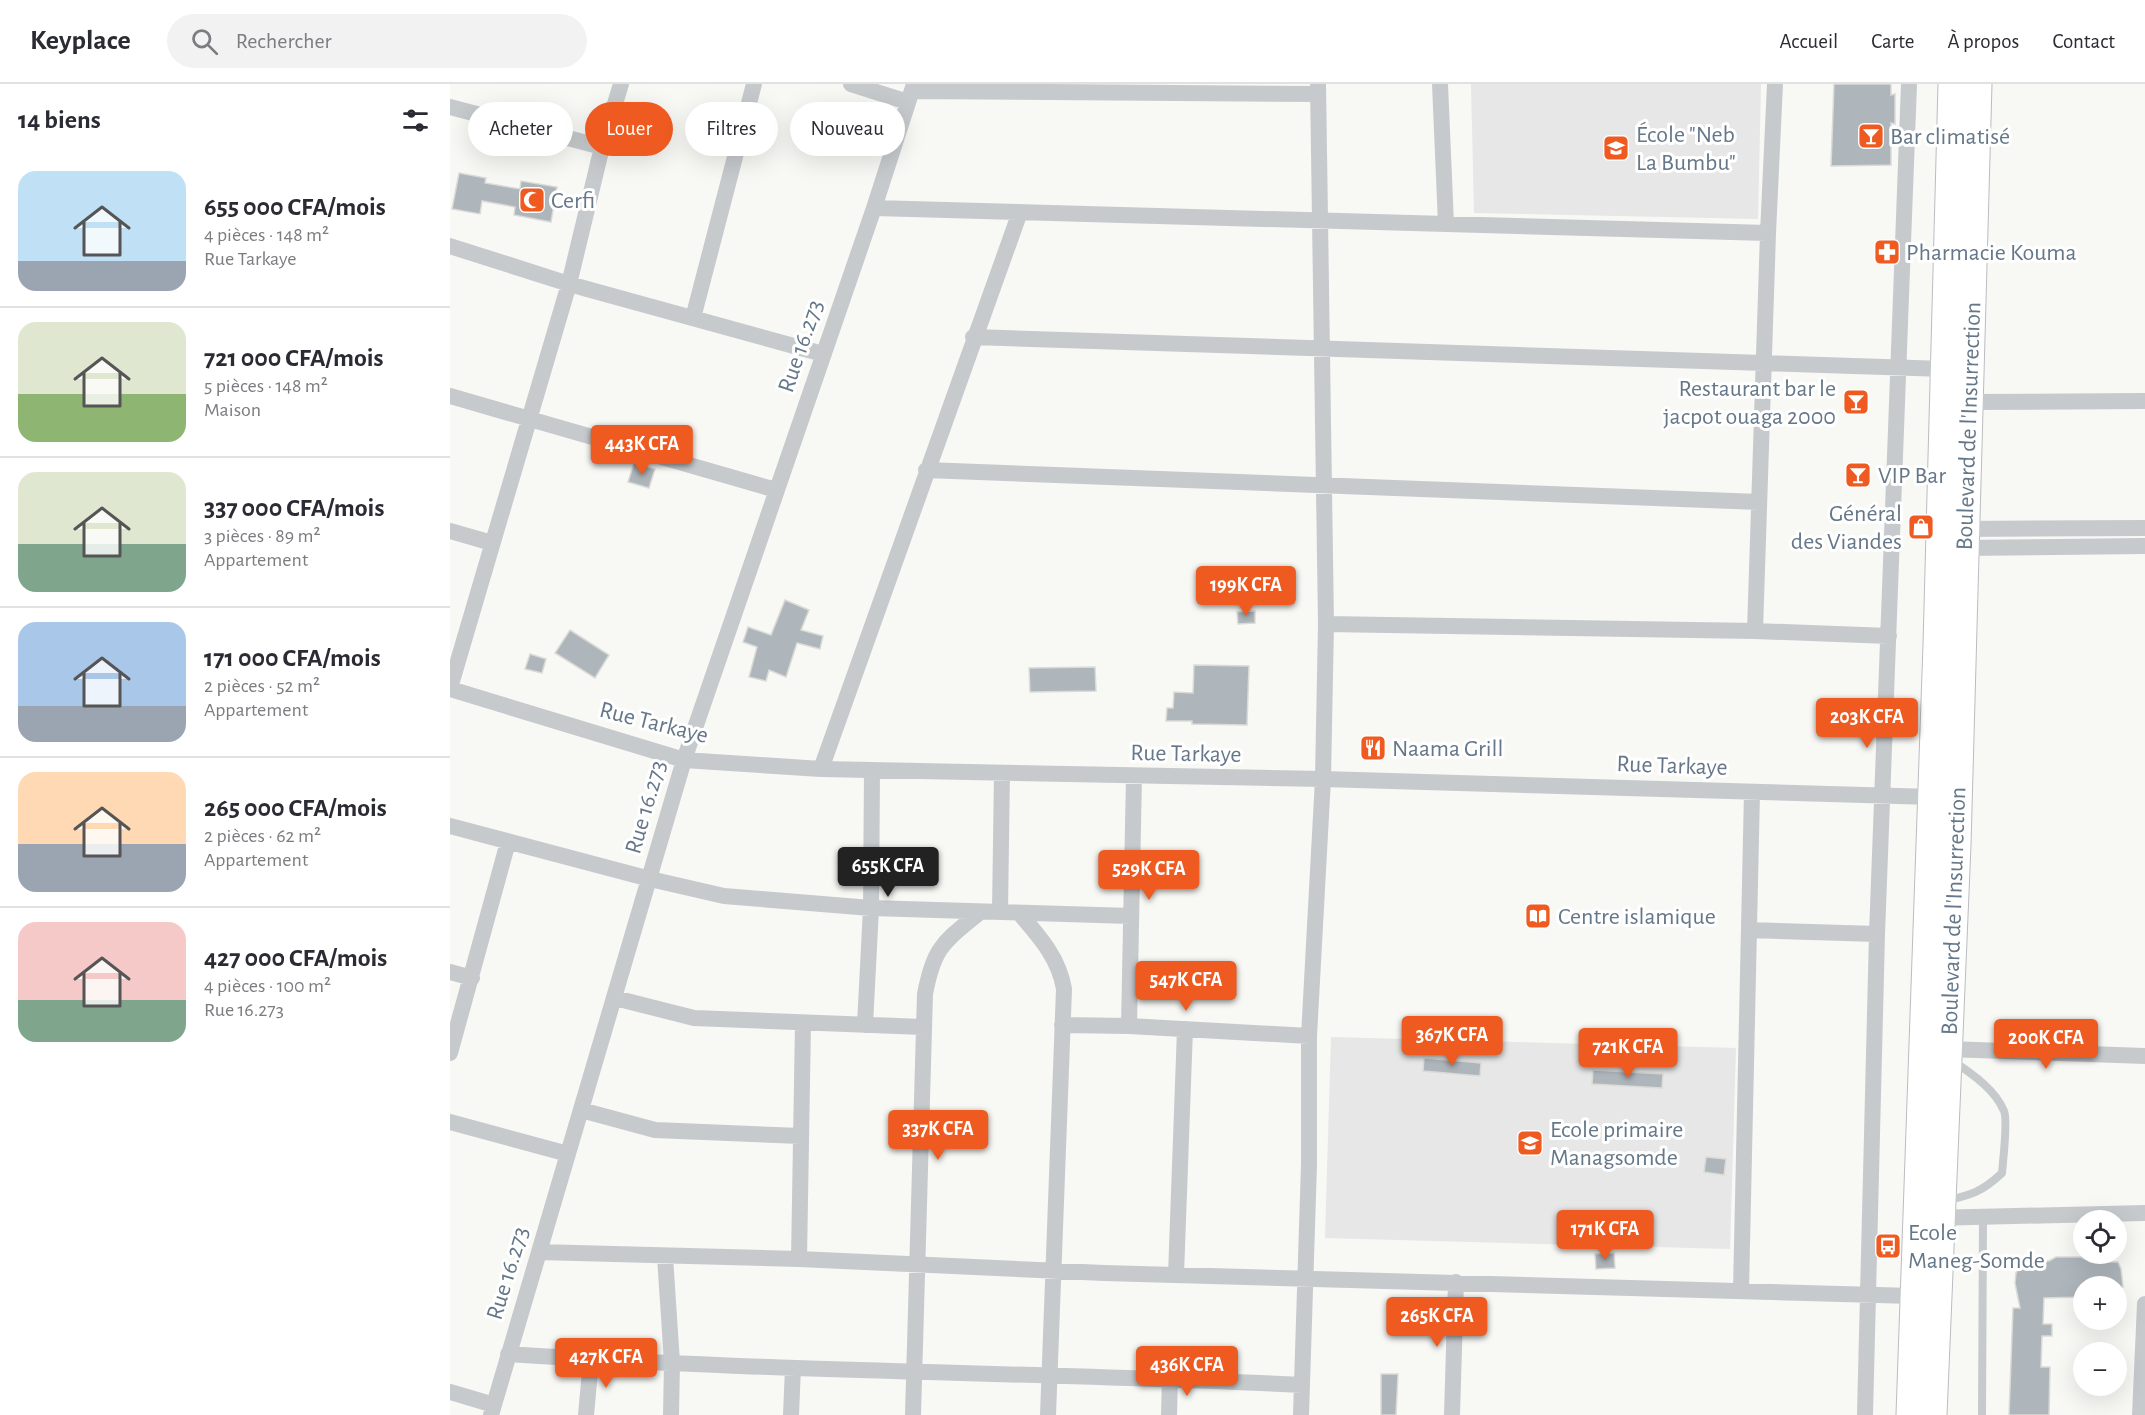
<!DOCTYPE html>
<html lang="fr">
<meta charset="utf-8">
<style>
body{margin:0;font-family:"Alegreya Sans",sans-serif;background:#f2f2f3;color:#2b2b33;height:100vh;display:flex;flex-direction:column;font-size:22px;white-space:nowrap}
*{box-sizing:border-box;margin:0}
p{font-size:20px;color:#7c7c81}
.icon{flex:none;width:33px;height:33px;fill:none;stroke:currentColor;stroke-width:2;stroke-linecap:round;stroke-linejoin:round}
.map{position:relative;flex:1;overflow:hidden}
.sheet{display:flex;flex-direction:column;background:#fff;width:450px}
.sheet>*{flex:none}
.banner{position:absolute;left:18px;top:18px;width:570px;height:54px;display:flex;gap:12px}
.controls{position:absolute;left:1623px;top:1126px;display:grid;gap:12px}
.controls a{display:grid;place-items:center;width:54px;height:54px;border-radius:50%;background:#fff;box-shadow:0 6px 24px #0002;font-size:30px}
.price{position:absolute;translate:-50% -51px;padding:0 14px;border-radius:6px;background:#ee5a1f;color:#fff;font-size:20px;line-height:39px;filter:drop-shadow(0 2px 3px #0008)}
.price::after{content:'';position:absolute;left:50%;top:36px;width:18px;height:14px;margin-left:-9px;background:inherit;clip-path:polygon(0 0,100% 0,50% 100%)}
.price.on{background:#222;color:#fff}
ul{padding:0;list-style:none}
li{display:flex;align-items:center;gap:18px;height:150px;padding:0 18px}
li+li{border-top:2px solid #e1e1e2}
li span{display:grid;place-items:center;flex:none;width:168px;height:120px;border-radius:18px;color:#555}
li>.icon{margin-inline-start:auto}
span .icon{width:72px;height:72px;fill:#fffc;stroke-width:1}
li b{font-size:26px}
h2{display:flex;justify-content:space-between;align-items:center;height:72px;padding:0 18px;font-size:26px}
.pill{padding:0 21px;border-radius:27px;background:#fff;box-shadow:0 6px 24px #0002;font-size:21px;line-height:54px}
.pill.on{background:#ee5a1f;color:#fff}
header{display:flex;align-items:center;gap:36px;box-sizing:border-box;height:84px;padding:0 30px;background:#fff;border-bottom:2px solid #e1e1e2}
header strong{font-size:28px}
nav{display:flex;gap:33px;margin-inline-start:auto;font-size:21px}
.search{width:420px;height:54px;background:#f2f2f3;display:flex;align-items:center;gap:15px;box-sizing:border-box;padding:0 21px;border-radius:33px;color:#7c7c81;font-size:22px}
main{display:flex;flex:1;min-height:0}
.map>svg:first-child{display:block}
.built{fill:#e6e7e6}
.building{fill:#aeb6bc;stroke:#dadad7;stroke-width:1.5}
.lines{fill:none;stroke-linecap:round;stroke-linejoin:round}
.primary-casing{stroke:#b9bdc1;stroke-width:29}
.service{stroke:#c6cacd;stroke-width:8}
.minor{stroke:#c6cacd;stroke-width:16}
.primary{stroke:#fff;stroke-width:27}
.labels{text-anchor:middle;stroke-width:6;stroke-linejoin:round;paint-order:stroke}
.poi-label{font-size:24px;fill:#657788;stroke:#fff;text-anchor:start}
.street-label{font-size:24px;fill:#657788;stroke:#fff}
</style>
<header>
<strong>Keyplace</strong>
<div class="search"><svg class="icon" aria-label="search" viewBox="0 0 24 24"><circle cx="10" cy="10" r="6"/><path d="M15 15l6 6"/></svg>Rechercher</div>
<nav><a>Accueil</a><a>Carte</a><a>À propos</a><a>Contact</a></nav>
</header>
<main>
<section class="sheet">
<h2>14 biens<svg class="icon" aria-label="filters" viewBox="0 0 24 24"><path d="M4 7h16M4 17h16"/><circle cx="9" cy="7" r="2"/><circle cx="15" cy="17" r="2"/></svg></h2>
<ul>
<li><span style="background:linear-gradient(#bfe0f5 75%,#9aa5b1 0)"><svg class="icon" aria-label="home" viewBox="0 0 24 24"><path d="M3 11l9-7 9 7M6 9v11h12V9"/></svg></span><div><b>655 000 CFA/mois</b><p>4 pièces · 148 m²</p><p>Rue Tarkaye</p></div></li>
<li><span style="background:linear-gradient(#dfe7d0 60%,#8fb573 0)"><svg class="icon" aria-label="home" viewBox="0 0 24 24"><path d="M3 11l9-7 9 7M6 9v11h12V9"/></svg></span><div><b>721 000 CFA/mois</b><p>5 pièces · 148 m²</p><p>Maison</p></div></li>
<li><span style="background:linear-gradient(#dfe7d0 60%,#7fa58c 0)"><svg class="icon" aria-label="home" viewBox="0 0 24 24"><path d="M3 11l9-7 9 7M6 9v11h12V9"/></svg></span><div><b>337 000 CFA/mois</b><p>3 pièces · 89 m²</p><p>Appartement</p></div></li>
<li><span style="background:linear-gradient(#a9c7e8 70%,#9aa5b1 0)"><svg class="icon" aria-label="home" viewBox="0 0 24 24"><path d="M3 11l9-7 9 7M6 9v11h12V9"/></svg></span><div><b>171 000 CFA/mois</b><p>2 pièces · 52 m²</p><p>Appartement</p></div></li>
<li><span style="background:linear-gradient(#ffd9b3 60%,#9aa5b1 0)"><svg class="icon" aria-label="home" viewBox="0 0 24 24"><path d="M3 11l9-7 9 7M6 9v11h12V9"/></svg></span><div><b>265 000 CFA/mois</b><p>2 pièces · 62 m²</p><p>Appartement</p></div></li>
<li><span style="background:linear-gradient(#f6c9c9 65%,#7fa58c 0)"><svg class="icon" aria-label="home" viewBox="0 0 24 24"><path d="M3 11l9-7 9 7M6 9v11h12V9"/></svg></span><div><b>427 000 CFA/mois</b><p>4 pièces · 100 m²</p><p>Rue 16.273</p></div></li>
</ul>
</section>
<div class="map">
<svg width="1695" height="1331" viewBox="0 0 1695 1331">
<rect width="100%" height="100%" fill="#f8f8f5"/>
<path class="built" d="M1021 0H1311L1308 135 1024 129Z
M881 953 1286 964 1280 1165 875 1154Z"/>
<path class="building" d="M1384 0H1441V11L1445 10V40L1441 39V81L1381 82Z
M9 89 36 94 35 99 70 105 71 97 107 103 101 138 64 131 65 123 32 117 30 130 2 125Z
M184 379 205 385 199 404 178 398Z
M335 516 359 526 351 546 373 552 370 565 347 559 336 593 319 586 316 597 299 593 307 563 293 558 298 543 321 551Z
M805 527V539L788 540 787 528Z
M120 546 159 571 145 594 105 569Z
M80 570 96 575 92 589 75 585Z
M744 581 799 582 797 641 742 640V637H716L717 624H723L724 608 743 609Z
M645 583 646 607 580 608 579 584Z
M974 974 1031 979 1030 992 973 987Z
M1143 986 1213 990 1212 1004 1142 1000Z
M1256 1073 1276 1075 1274 1091 1254 1088Z
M1164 1169 1165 1184 1146 1185 1145 1170Z
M1606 1173H1631L1641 1178H1668L1671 1185 1673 1203H1634V1213L1594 1214 1593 1240H1602V1252H1592L1591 1283H1600L1599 1331H1559L1563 1224H1570L1565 1199 1566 1189 1569 1184 1570 1177H1599Z
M931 1290H948L946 1331H931Z"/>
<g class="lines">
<defs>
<path id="primary" d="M1460 1331 1487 561 1502 0
M1483 1331 1507 761 1528 0"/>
</defs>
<use href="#primary" class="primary-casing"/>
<path class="service" d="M1495 1117C1521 1111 1532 1108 1552 1089 1553 1077 1558 1036 1554 1027 1545 1005 1522 990 1503 977
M1532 1331 1533 1133"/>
<path class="minor" d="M401 0 458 18
M990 0 996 140
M462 7 868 10
M0 23 152 63
M424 124 1318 149
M0 162 119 200 373 270
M243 234 304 0
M523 253 1494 285
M0 312 326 406
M1519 318 1695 317
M476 386 1309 418
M1507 445 1695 444
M0 447 42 459
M1508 464 1695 462
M876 540 1305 547 1439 552
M1305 547 1318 149 1325 0
M0 604 119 200 152 63 171 0
M0 605 234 676 371 685 873 695 1482 713
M371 685 570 128
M0 742 200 795 274 812 421 824 681 832
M550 827 552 689
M569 829C589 852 609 874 614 905L598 1331
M1299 846 1427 850
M0 888 22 894
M165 914 244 934 473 943
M415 941 421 824 422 686
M612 941 679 942 859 952
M679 942 684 692
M1497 965 1695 972
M0 969 58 758
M131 1026 205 1046 351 1052
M0 1038 118 1070
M1482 1134 1695 1129
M89 1168 349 1175 654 1189 1463 1212
M215 1173 222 1278 221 1331
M349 1175 353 939
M726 1191 735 945
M1291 1207 1302 708
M58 1270C323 1288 587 1288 852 1301
M0 1308 44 1321
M41 1331 234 676 424 124 464 0
M136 1331 141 1276
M341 1331 343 1284
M463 1331 475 910C484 862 494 858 530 828
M719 1331 720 1295
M851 1331 859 1080V952L873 695 876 540 868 0
M1002 1331 1006 1198
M1415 1331 1427 850 1459 0
M1690 1331 1695 1220"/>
<use href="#primary" class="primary"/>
</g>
<defs>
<symbol id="bar-square" viewBox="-11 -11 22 22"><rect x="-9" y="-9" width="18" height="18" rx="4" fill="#ee5a1f" stroke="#fff"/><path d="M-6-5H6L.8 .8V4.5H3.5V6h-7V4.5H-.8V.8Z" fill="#fff"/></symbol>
<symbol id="school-square" viewBox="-11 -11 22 22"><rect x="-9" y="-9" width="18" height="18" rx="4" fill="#ee5a1f" stroke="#fff"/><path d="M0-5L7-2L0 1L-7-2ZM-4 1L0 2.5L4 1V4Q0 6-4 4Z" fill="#fff"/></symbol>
<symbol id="mosque-square" viewBox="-11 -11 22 22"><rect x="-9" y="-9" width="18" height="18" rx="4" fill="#ee5a1f" stroke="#fff"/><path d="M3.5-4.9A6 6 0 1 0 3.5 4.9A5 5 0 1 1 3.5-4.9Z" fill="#fff"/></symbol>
<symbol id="pharmacy-square" viewBox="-11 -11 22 22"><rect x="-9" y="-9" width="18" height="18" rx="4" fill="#ee5a1f" stroke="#fff"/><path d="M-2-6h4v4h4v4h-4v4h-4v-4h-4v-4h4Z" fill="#fff"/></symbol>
<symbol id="shop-square" viewBox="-11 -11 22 22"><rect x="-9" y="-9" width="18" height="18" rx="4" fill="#ee5a1f" stroke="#fff"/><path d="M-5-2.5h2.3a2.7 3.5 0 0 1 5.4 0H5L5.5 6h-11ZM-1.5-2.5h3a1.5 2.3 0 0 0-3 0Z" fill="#fff"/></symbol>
<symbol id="restaurant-square" viewBox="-11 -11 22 22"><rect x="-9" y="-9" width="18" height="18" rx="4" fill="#ee5a1f" stroke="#fff"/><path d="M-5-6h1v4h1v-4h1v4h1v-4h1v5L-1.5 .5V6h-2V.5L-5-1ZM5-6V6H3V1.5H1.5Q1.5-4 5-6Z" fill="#fff"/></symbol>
<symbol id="library-square" viewBox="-11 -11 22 22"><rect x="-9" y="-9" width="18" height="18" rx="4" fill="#ee5a1f" stroke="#fff"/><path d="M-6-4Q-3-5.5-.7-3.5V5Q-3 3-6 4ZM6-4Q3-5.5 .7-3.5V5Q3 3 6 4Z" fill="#fff"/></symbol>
<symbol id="bus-square" viewBox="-11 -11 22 22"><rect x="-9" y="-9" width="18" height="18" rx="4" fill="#ee5a1f" stroke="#fff"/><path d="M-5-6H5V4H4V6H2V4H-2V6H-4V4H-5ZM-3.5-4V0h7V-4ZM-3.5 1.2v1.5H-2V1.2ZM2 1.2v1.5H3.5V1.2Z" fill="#fff"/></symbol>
</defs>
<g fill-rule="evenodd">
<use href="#bar-square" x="1406" y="37" width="30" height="30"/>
<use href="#school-square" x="1151" y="49" width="30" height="30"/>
<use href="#mosque-square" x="67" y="101" width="30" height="30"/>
<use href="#pharmacy-square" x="1422" y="153" width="30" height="30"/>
<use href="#bar-square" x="1391" y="303" width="30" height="30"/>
<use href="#bar-square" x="1393" y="376" width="30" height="30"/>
<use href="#shop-square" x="1456" y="428" width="30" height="30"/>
<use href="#restaurant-square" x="908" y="649" width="30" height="30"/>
<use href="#library-square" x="1073" y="817" width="30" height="30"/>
<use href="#school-square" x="1065" y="1044" width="30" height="30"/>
<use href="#bus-square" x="1423" y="1147" width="30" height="30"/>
</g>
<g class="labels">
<g class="poi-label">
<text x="1186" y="58">École "Neb<tspan x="1186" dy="28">La Bumbu"</tspan></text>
<text x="1440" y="60">Bar climatisé</text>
<text x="101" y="124">Cerfi</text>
<text x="1456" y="176">Pharmacie Kouma</text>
<text x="1386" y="312" text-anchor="end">Restaurant bar le<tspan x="1386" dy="28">jacpot ouaga 2000</tspan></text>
<text x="1428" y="399">VIP Bar</text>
<text x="1452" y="437" text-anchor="end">Général<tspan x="1452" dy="28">des Viandes</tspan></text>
<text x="942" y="672">Naama Grill</text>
<text x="1108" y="840">Centre islamique</text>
<text x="1100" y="1053">Ecole primaire<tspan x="1100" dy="28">Managsomde</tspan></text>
<text x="1458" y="1156">Ecole<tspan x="1458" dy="28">Maneg-Somde</tspan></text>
</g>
<g class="street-label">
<text transform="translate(350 262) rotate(-71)" y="8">Rue 16.273</text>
<text transform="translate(1518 342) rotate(-88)" y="8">Boulevard de l'Insurrection</text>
<text transform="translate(204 638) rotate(14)" y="8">Rue Tarkaye</text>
<text transform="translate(736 669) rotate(1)" y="8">Rue Tarkaye</text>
<text transform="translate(1222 681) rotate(2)" y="8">Rue Tarkaye</text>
<text transform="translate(195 723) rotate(-74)" y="8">Rue 16.273</text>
<text transform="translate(1503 827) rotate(-88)" y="8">Boulevard de l'Insurrection</text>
<text transform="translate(57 1189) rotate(-73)" y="8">Rue 16.273</text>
</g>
</g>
</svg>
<div class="controls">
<a><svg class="icon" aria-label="locate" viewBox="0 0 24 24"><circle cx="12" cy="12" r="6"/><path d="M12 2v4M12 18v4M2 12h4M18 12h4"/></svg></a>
<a>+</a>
<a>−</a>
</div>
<b class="price" style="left:192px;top:392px">443K CFA</b>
<b class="price" style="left:796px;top:533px">199K CFA</b>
<b class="price" style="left:1417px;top:665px">203K CFA</b>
<b class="price on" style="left:438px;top:814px">655K CFA</b>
<b class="price" style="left:699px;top:817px">529K CFA</b>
<b class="price" style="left:736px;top:928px">547K CFA</b>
<b class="price" style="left:1002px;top:983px">367K CFA</b>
<b class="price" style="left:1596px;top:986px">200K CFA</b>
<b class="price" style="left:1178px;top:995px">721K CFA</b>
<b class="price" style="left:488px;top:1077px">337K CFA</b>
<b class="price" style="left:1155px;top:1177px">171K CFA</b>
<b class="price" style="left:987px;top:1264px">265K CFA</b>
<b class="price" style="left:156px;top:1305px">427K CFA</b>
<b class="price" style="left:737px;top:1313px">436K CFA</b>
<div class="banner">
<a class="pill">Acheter</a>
<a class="pill on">Louer</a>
<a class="pill">Filtres</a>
<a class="pill">Nouveau</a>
</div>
</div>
</main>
